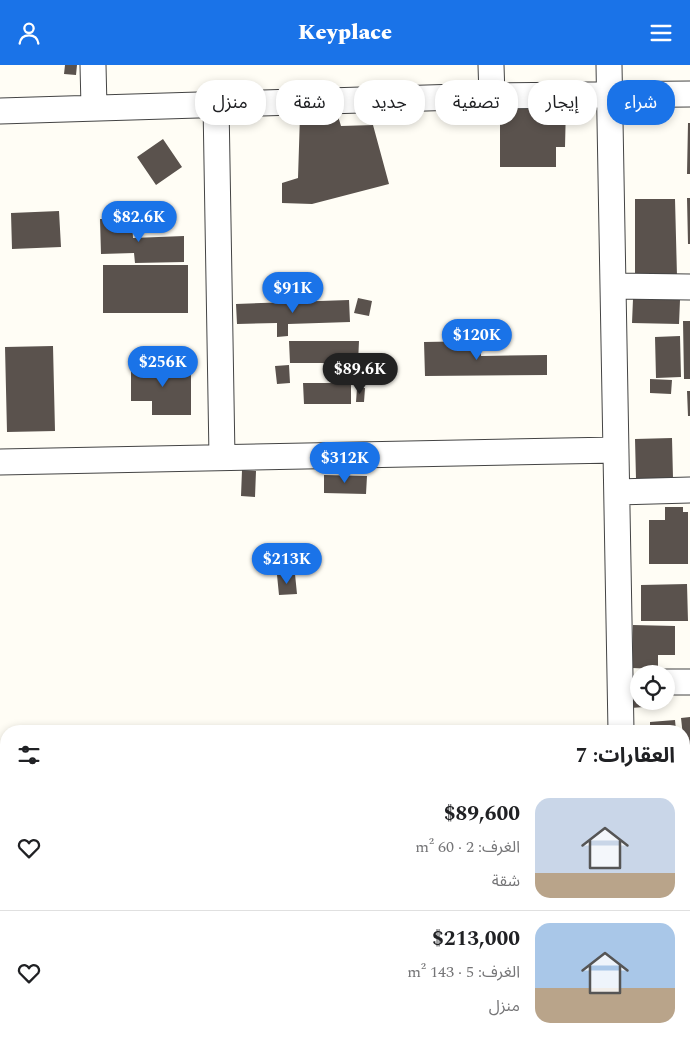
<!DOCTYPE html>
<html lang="ar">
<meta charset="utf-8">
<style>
body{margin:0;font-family:Spectral,"Noto Sans Arabic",serif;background:#f6f6f6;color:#202124;direction:rtl;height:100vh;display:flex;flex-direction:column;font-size:19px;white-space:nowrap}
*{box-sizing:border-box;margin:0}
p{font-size:16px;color:#757577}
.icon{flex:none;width:28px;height:28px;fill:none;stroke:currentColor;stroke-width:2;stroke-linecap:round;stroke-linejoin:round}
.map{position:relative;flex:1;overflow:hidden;direction:ltr}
.details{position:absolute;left:0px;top:660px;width:690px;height:320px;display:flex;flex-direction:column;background:#fff;border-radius:20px 20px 0 0;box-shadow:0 2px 8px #0003;direction:rtl}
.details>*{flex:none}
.top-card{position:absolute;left:15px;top:15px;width:660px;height:45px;direction:rtl;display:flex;gap:10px}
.controls{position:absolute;left:630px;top:600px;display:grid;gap:10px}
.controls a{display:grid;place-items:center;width:45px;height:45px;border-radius:50%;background:#fff;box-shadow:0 2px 8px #0003;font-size:25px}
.price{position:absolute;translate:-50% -42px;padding:0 11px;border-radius:18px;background:#1a73e8;color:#fff;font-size:16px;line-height:32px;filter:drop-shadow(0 1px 2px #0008)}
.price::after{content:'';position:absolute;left:50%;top:30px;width:15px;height:11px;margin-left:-8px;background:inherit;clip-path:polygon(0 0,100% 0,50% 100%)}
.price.current{background:#222;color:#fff}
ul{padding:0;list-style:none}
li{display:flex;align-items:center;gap:15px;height:125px;padding:0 15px}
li+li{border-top:1px solid #e0e0e0}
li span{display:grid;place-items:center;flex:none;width:140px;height:100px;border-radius:15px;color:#555}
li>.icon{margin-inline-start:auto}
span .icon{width:60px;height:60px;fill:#fffc;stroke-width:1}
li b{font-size:21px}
h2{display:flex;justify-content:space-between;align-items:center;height:60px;padding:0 15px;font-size:21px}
.pill{padding:0 18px;border-radius:20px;background:#fff;box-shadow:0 2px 8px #0003;font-size:18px;line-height:45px}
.pill.current{background:#1a73e8;color:#fff}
header{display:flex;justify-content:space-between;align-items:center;height:65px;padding:0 15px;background:#1a73e8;color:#fff;font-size:22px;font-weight:800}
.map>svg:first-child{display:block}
.building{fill:#5a524d}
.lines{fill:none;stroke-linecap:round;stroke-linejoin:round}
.minor-casing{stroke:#444;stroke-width:27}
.minor{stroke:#fff;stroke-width:25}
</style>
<header><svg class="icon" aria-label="menu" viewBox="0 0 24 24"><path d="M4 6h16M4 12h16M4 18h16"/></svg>Keyplace<svg class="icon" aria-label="person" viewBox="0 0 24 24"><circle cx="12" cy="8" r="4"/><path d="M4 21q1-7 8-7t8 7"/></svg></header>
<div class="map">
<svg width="690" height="980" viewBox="0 0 690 980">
<rect width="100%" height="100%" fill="#fffdf5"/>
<path class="building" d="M65 0H77L76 10 64 9Z
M500 40H566L565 82H556V102H500Z
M300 50 338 51 341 61 373 60 389 119 312 139 282 138V118L298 113Z
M688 58H690V109H687Z
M163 74 182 102 156 120 137 92Z
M687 133H690V179H688Z
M635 134H675L677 211H635Z
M59 146 61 182 12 184 11 148Z
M132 153 133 173 184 171V197L135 198 134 188 101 189 100 154Z
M103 200H188V248H103Z
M358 233 372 236 369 251 354 248Z
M633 234 680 235 679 259 632 258Z
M349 235 350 257 288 259V271L277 272V258L237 259 236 239Z
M683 256H690V314H684Z
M680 271 681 312 656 313 655 272Z
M289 276H359L358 298H290Z
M480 276 481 291 547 290V310L425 311 424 277Z
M53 281 55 366 7 367 5 282Z
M131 299H191V350H152V336H131Z
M289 300 290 318 277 319 275 301Z
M650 314 672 315 671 329 650 328Z
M303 318H351V339H304Z
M357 323H365L364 337H356Z
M687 326H690V351H688Z
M672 373 673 413 636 414 635 374Z
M242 405 256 406 255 432 241 431Z
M324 410 367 411 366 429 324 428Z
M665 442H683V447H688V499H649V455H665Z
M295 509 297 529 279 530 277 510Z
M687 519 688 556H641V520Z
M633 560 675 561V590H658V604L632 603Z
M639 632V636H644V642L631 643 629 633Z
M690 652V680H684L681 653Z
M675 655 676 666H650V657Z
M684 853H690V894H684Z
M684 902H690V968H684Z
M662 977V980H642V979Z"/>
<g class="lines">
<defs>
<path id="minor" d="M93 0 94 42
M491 0 492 31
M609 0 621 666
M216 39 222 392
M0 46 492 31 690 29
M613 221 690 222
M0 397 616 385
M617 427 690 425
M666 617H690
M684 810H690
M0 822H6
M627 974V980"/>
</defs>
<use href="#minor" class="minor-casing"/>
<use href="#minor" class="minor"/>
</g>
</svg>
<div class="controls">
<a><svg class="icon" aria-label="locate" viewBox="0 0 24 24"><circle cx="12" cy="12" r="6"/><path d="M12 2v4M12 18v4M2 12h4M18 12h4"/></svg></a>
</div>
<b class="price" style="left:139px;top:178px">$82.6K</b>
<b class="price" style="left:293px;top:249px">$91K</b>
<b class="price" style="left:477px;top:296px">$120K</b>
<b class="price" style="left:163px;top:323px">$256K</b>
<b class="price current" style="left:360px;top:330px">$89.6K</b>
<b class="price" style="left:345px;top:419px">$312K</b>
<b class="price" style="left:287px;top:520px">$213K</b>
<div class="top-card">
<a class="pill current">شراء</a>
<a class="pill">إيجار</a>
<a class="pill">تصفية</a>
<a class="pill">جديد</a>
<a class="pill">شقة</a>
<a class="pill">منزل</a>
</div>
<section class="details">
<h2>العقارات: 7<svg class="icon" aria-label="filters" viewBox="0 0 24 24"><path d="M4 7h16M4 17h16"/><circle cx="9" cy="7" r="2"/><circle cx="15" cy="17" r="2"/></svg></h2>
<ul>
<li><span style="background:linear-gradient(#c9d6e8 75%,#b9a48a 0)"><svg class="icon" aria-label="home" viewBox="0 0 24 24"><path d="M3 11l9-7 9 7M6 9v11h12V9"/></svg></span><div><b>$89,600</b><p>الغرف: 2 · 60 m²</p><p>شقة</p></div><svg class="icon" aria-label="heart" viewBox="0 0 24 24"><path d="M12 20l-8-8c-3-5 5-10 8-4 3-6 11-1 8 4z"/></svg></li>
<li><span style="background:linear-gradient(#a9c7e8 65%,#b9a48a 0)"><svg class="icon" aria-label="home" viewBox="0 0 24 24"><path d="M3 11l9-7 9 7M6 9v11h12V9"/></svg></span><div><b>$213,000</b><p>الغرف: 5 · 143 m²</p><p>منزل</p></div><svg class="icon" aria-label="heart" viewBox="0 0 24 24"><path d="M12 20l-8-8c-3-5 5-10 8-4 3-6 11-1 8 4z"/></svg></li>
</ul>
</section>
</div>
